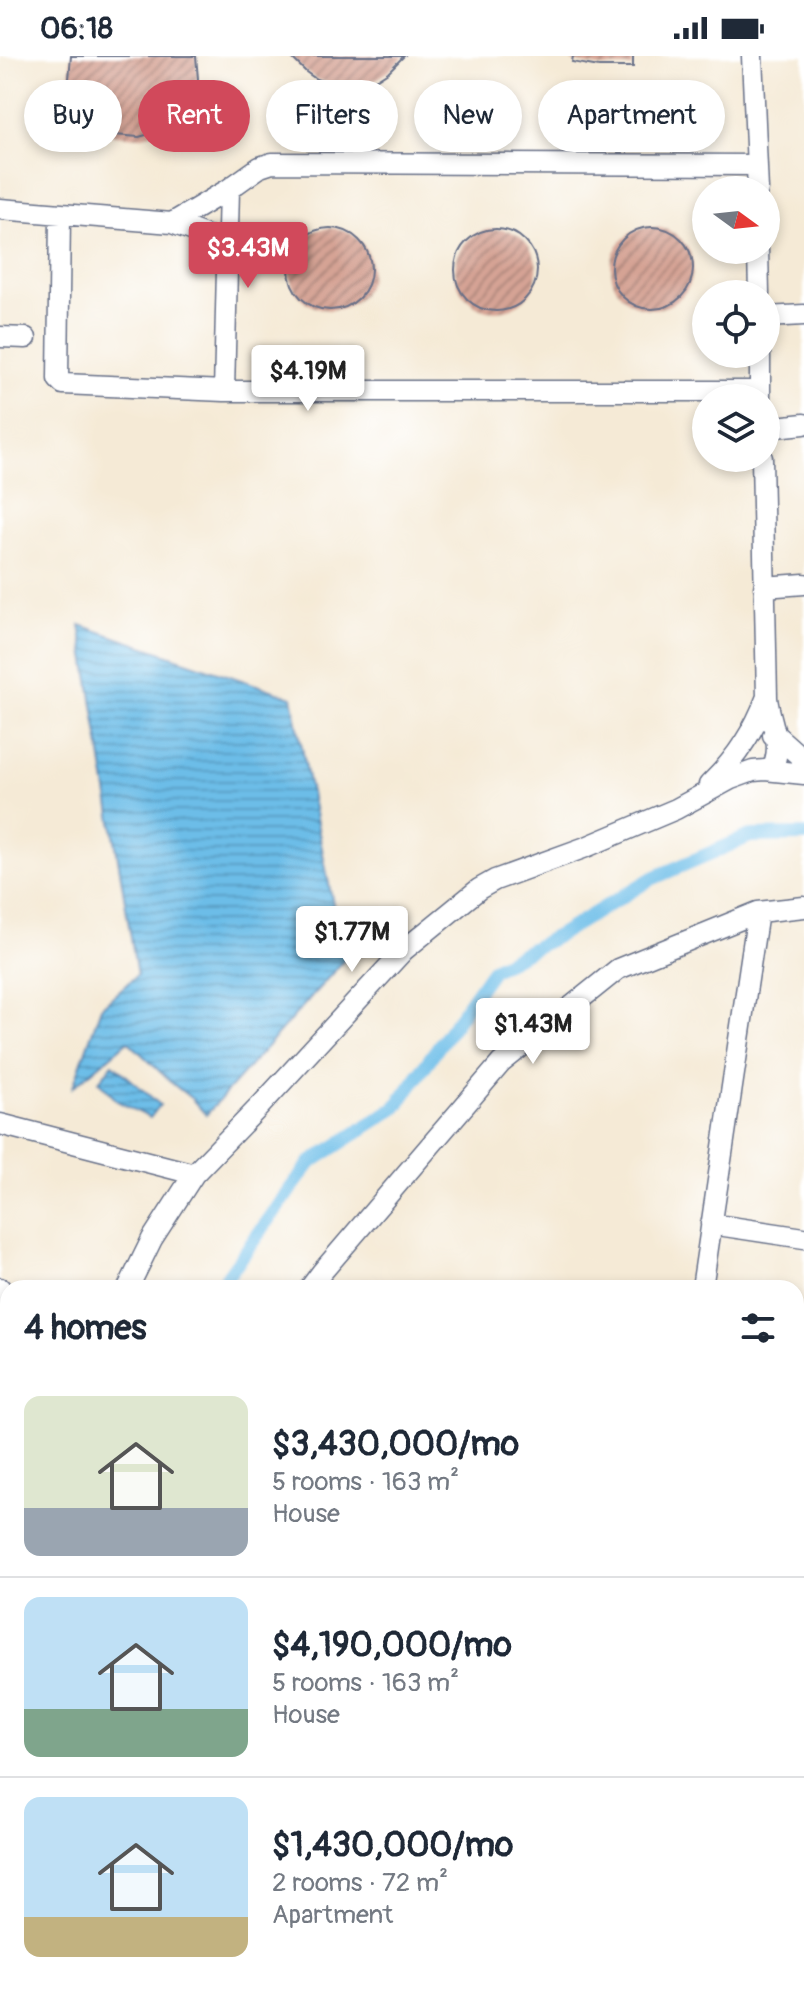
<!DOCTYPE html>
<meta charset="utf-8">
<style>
body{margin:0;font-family:Pangolin,sans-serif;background:#f2f2f3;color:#1f2937;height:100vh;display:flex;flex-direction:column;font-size:30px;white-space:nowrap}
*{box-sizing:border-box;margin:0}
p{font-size:26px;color:#747a83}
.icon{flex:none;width:44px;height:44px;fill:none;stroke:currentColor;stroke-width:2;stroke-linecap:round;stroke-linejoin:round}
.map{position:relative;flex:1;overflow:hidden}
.drawer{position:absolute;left:0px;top:1224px;width:804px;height:712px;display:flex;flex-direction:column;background:#fff;border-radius:24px 24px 0 0;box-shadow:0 4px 12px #0003}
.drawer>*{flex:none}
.hud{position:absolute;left:24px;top:24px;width:756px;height:72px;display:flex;gap:16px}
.needle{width:52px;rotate:105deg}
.fabs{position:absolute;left:692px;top:120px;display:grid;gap:16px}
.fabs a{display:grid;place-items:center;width:88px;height:88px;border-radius:50%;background:#fff;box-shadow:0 4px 12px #0003;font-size:40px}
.price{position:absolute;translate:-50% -68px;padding:0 18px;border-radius:8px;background:#fff;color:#222;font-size:26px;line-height:52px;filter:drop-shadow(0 2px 4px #0008)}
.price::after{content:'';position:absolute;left:50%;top:48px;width:24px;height:18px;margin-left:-12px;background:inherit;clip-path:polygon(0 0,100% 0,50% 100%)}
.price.on{background:#d1495b;color:#fff}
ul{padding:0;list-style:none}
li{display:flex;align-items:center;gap:24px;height:200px;padding:0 24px}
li+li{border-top:2px solid #e0e1e3}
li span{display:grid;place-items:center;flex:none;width:224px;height:160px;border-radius:16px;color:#555}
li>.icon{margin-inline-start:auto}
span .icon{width:96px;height:96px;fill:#fffc;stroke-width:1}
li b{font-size:34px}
h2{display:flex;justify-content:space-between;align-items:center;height:96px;padding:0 24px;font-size:34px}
.chip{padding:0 28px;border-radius:36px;background:#fff;box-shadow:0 4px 12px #0003;font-size:28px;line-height:72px}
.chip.on{background:#d1495b;color:#fff}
.status{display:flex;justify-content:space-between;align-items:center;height:56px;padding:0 40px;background:#fff;direction:ltr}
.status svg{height:22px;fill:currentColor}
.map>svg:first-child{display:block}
.water{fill:url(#water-rules);stroke:#4476a3;stroke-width:2}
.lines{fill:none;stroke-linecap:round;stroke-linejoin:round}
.canal{stroke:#6cbde8;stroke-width:14}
.building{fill:url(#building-hatch)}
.minor-casing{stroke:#677088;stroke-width:23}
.minor{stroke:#fff;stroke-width:20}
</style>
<div class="status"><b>06:18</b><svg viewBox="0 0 49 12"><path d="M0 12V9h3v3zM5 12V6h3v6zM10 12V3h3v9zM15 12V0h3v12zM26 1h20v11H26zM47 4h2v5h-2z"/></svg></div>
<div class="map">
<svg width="804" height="1936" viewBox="0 0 804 1936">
<defs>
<pattern id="water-rules" width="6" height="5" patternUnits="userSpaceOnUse" patternTransform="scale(2)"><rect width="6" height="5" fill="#6cbde8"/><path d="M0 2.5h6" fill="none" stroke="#589abf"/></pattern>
<pattern id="building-hatch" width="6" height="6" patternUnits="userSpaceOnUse" patternTransform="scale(2)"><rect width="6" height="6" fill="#d5a394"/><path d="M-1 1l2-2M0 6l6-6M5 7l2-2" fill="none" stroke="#ac857c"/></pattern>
</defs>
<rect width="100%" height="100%" fill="#fff"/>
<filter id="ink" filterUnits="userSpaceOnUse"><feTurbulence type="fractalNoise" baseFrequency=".0125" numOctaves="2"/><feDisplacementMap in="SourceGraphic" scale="16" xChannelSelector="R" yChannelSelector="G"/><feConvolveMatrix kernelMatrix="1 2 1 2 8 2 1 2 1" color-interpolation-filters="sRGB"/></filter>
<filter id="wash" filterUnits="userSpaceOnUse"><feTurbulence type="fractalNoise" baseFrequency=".006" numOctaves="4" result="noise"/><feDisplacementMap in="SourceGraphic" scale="32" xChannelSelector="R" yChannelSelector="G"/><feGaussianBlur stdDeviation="1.8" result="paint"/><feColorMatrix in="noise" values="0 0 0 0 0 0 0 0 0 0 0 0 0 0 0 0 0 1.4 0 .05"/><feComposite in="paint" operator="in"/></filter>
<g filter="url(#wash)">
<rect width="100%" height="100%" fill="#f5ead6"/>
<path class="water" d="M80 569 292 641 344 904 206 1059 192 1043 173 1028 128 985 73 1031 101 951 137 919Z
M113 1008 160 1049 150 1062 117 1045 99 1025Z
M0 1627 8 1644V1749L0 1757Z
M0 1766 8 1780V1857L2 1876 8 1891V1928H10L11 1936H0Z
M187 1928H275L278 1936H184Z"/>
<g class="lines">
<path class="canal" d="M219 1232 310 1107 396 1051 493 913 559 879 651 823 750 780 804 779"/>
</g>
<g id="blocks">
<path class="building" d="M71 0H196L198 23 195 35 183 57 164 74 139 81 114 79 92 67 76 47 69 23Z
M290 0H404L388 16 377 23 353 30 340 31 316 23 306 16Z
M573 0H633V11H599L572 6Z
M611 212a41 41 0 1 1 82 0a41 41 0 1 1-82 0Z
M289 213a41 41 0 1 1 82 0a41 41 0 1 1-82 0Z
M455 214a41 41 0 1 1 82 0a41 41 0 1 1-82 0Z"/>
</g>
</g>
<g filter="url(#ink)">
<use href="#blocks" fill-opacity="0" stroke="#677088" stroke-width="2"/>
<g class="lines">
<defs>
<path id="minor" d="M752 0 758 134
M0 153 172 167 229 133 260 111 272 107 757 109
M60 159 58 323 63 328 224 335H760
M172 167 227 187
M758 194 759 238
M766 261 804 259
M0 281 26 282
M760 298V342
M224 335 229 133
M766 372 804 368
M762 402 767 642C770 668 785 690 771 714
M764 531 804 528
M773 679 777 680 804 704
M709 729C734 705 754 675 766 643
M0 1068 194 1118
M711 1168 804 1182
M0 1232 8 1265
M128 1232 152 1183 194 1118 260 1050 404 894 479 833 495 824 586 791 676 753 731 723 753 715 765 714 804 718
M310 1232 322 1216 501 1007 618 913 758 856 804 851
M702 1232 758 856
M0 1505 8 1503
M1 1562 8 1575
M64 1928 65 1936
M295 1928 297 1936
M747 1928 791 1936
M171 1936 172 1928"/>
</defs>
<use href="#minor" class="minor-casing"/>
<use href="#minor" class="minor"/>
</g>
</g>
</svg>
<div class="fabs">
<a><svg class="needle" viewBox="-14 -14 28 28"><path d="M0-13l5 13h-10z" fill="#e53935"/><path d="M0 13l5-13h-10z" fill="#747a83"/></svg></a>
<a><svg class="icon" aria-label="locate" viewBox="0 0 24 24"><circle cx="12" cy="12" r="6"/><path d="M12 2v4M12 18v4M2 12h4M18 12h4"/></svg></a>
<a><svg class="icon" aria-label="layers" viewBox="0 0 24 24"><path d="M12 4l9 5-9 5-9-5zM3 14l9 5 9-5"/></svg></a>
</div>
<b class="price on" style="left:248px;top:234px">$3.43M</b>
<b class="price" style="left:308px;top:357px">$4.19M</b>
<b class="price" style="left:352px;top:918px">$1.77M</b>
<b class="price" style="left:533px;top:1010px">$1.43M</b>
<div class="hud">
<a class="chip">Buy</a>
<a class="chip on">Rent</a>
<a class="chip">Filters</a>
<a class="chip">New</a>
<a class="chip">Apartment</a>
</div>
<section class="drawer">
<h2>4 homes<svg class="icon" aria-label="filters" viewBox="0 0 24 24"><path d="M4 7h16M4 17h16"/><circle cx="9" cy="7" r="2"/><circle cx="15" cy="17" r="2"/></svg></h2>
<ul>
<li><span style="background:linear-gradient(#dfe7d0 70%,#9aa5b1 0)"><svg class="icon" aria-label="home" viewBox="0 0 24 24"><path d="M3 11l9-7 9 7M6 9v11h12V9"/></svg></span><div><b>$3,430,000/mo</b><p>5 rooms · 163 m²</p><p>House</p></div></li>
<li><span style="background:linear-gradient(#bfe0f5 70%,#7fa58c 0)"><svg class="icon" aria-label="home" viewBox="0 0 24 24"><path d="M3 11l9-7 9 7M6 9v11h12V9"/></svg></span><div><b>$4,190,000/mo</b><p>5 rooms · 163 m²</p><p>House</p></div></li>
<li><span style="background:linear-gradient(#bfe0f5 75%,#c2b280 0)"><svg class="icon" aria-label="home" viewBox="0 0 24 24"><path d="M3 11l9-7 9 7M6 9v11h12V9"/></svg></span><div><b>$1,430,000/mo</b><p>2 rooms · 72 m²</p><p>Apartment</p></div></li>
</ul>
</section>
</div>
